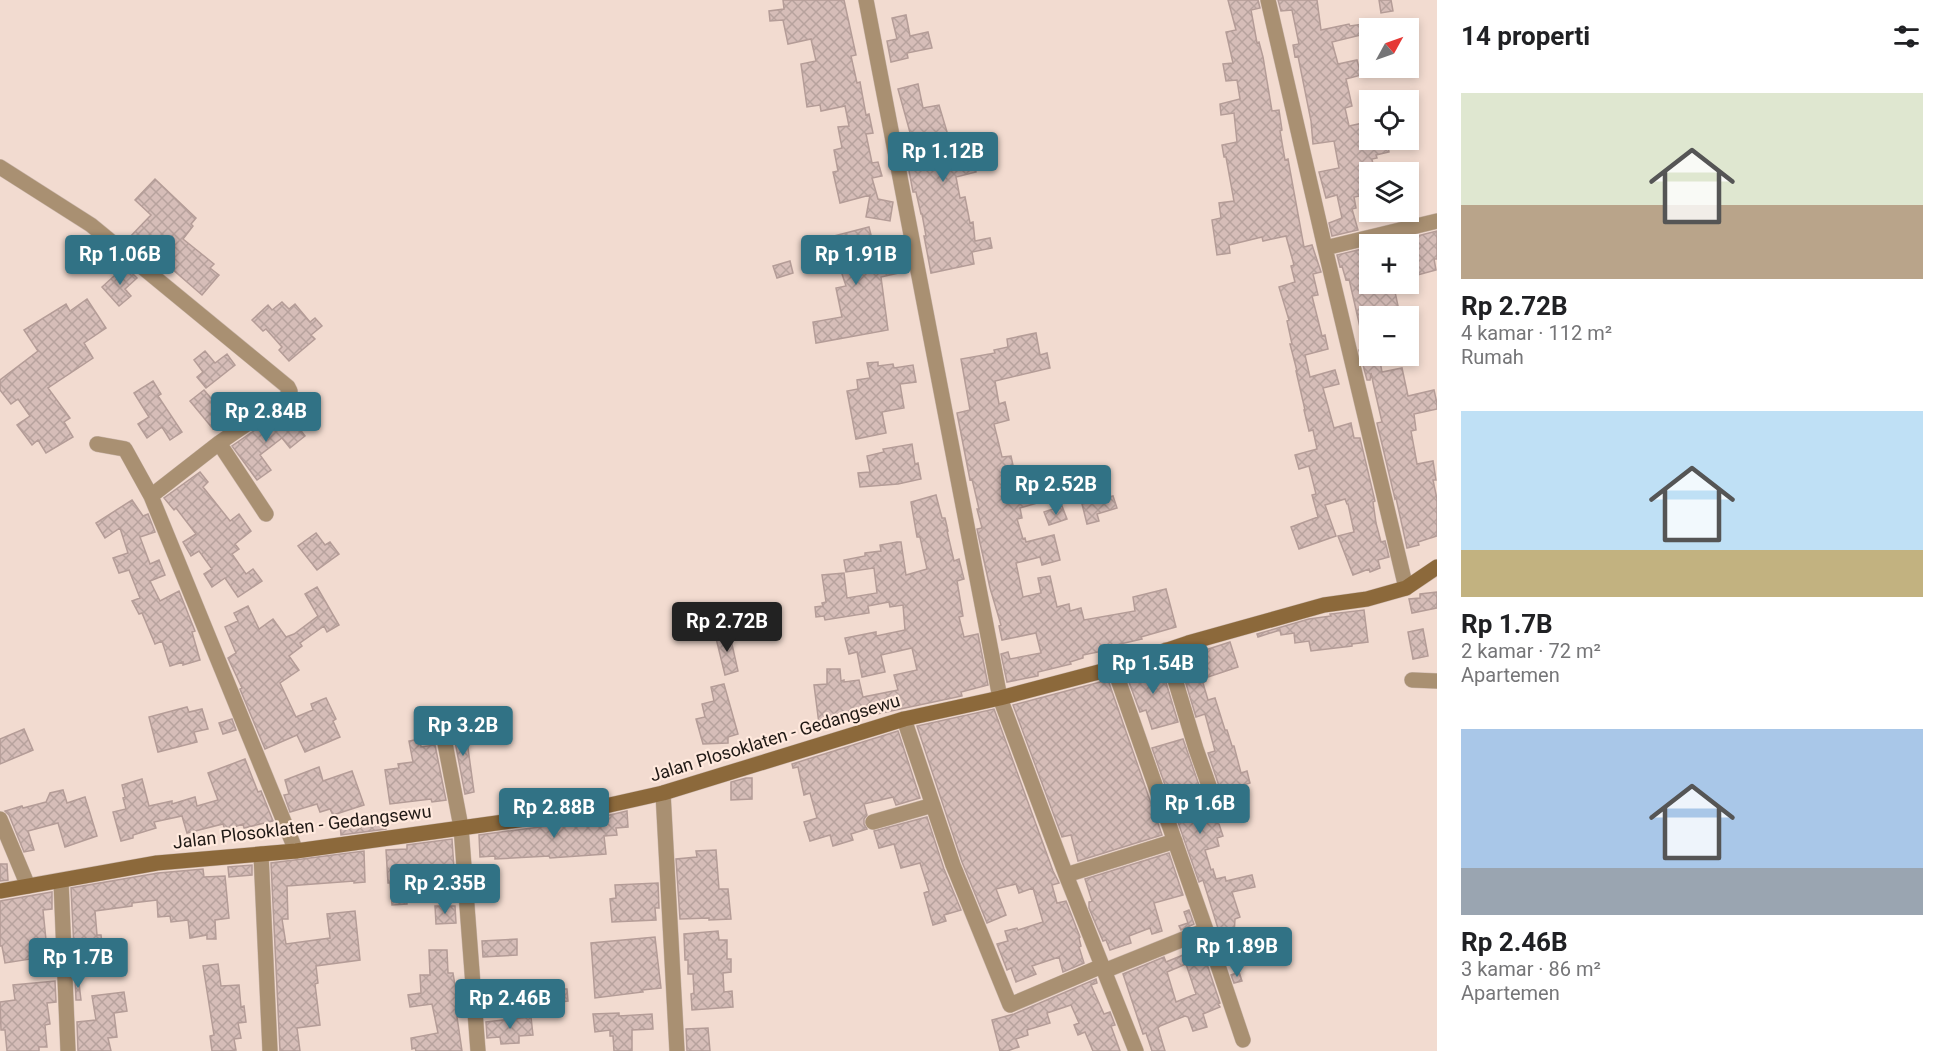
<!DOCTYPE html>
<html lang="id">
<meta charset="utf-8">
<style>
body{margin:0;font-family:Roboto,sans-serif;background:#f2f2f2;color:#202124;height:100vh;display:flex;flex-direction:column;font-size:22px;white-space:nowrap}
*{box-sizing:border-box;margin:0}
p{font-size:20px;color:#757577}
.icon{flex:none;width:33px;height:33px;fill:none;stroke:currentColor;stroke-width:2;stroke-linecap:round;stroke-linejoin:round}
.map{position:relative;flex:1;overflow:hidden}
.drawer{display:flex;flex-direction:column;background:#fff;width:510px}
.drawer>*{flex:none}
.needle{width:39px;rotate:50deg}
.tools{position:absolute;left:1359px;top:18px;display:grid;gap:12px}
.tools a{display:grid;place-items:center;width:60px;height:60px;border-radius:0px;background:#fff;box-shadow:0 3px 9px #0003;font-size:30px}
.price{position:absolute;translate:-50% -51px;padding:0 14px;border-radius:6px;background:#317285;color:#fff;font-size:20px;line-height:39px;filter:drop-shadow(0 2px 3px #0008)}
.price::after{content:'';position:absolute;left:50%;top:36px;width:18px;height:14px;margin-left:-9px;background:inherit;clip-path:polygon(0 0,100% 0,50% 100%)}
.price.selected{background:#222;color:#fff}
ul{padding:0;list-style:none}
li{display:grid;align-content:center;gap:12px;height:318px;padding:0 24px}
li span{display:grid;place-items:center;height:186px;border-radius:0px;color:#555}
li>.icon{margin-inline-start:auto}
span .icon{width:108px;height:108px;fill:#fffc;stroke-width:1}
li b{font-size:26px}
h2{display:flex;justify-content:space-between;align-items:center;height:72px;padding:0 24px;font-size:26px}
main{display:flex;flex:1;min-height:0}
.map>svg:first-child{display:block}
.building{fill:url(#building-cross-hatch);stroke:#b49c97;stroke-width:1.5;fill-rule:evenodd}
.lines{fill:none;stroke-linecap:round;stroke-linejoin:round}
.street-casing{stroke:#ccb8ae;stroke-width:16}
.secondary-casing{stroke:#ccb8ae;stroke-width:16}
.street{stroke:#a99072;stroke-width:15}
.secondary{stroke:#8c693b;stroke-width:15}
.labels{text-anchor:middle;stroke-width:4.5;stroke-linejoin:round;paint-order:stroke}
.street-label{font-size:18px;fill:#201915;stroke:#ffe9dd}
</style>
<main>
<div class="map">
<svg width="1437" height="1051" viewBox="0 0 1437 1051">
<defs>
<pattern id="building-cross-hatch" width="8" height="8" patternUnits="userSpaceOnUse" patternTransform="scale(1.5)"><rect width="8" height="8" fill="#d6bdb8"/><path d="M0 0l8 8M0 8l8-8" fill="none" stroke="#b7a29d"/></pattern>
</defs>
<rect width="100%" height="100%" fill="#f2dbd0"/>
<path class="building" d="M783 0H844L856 55 851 56 857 83 860 82 866 115 869 114 873 133 866 134 872 163 878 162 882 176 872 178 878 199 893 202 890 221 866 217 870 195 840 203 833 172 838 171 834 150 842 148 838 127 849 126 845 106 821 111 820 105 807 107 801 64 816 61 811 39 788 44 783 20 770 21 769 11 784 9Z
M1228 0H1258L1260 8 1251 10 1257 43 1259 42 1263 57 1272 111 1279 110 1282 130 1280 131 1285 160 1288 159 1304 247 1312 245 1321 272 1313 274 1318 295 1312 296 1322 336 1325 335 1328 349 1305 355 1310 377 1335 370 1339 384 1323 388 1334 428 1351 423 1354 438H1360L1375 501 1373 502 1376 523 1381 542 1385 541 1389 557 1378 560 1380 568 1370 572 1369 569 1353 575 1338 536 1354 532 1348 504H1347L1345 499 1325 505 1336 536 1299 549 1291 527 1318 517 1312 495 1316 494 1309 466 1299 469 1295 455 1317 449 1313 430 1309 431 1304 410H1305L1296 371H1297L1290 344H1292L1287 321 1289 320 1279 287 1295 282 1291 266 1294 265 1286 236 1263 241 1262 237 1229 245 1230 253 1217 255 1212 220 1221 218 1219 203 1234 201 1226 157H1224L1222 145 1237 142 1234 113 1221 115 1220 104 1240 99 1237 80 1226 81 1223 64 1233 63 1226 32 1236 30Z
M1278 0H1317L1321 30 1349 24 1350 26 1363 24 1365 34 1332 42 1338 64 1357 60 1361 75 1346 79 1352 106 1345 108 1349 126 1363 123 1365 136 1370 135V140H1387L1389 152 1376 155 1377 158 1372 159 1374 170 1370 171V194L1354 197 1356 208 1352 209 1358 230 1332 236 1329 223 1342 218 1337 195 1326 198 1319 172 1339 168 1334 141 1313 144 1311 121 1298 56 1295 57 1293 45 1299 44 1292 10 1281 11Z
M1379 0H1391L1393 11 1381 13Z
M906 15 910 36 928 32 932 48 907 53 908 58 891 62 887 41 897 39 892 18Z
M918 84 923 108 939 105 950 142 979 137 980 143 993 142 995 164 975 166 976 172 956 177 960 198 965 197 970 223 973 222 975 241 990 238 992 248 972 252 974 264 931 273 924 236H926L922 214H921L916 192H913L906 155 913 153 909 137 911 136 898 89Z
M155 179 196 218 191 224 193 226 183 239 214 264 210 268 219 275 202 295 142 243 138 247 128 239 151 215 135 200Z
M869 227 873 243 878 241 884 261 895 258 899 273 881 277 888 330 816 343 813 322 842 317 836 288 846 286 839 265 812 272 808 260 835 253 830 237Z
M1437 231V259H1434L1436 270 1410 277 1408 269V244H1402L1401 240Z
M1370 247V284H1388L1390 293 1395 292 1398 306 1385 308 1387 316H1370V356H1379L1382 372 1402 368 1408 396 1434 390 1437 403V409L1414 414 1416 430 1411 431 1417 464 1433 461 1436 480H1433L1437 499V536L1418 542 1419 545 1407 548 1396 498 1395 499 1377 423 1382 422 1374 387 1371 373 1370 380H1367L1359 350 1365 349 1349 279 1346 280 1342 266 1340 267 1337 255Z
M790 261 793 273 777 278 773 266Z
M125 266 137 278 125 289 131 296 119 306 102 287Z
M87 299 106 328 84 343 93 358 48 388 70 418 64 422 73 437 46 453 38 440 32 445 17 425 30 416 18 399 11 404 0 390V380L38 351 24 330 66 304 70 311Z
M282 302 289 309 295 304 310 322 315 318 322 326 311 335 315 339 289 361 279 350 282 347 266 329 263 331 252 320 268 305 272 310Z
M1036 333 1040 355 1047 353 1050 368 995 381 999 404 1005 402 1009 420 994 424 1002 457 1011 456 1017 484 1049 476 1051 486 1040 488 1044 501 1020 508 1022 518 1017 519 1023 539 1025 538 1026 542 1054 535 1060 560 1042 565 1040 557 1016 563 1023 597 1041 593 1038 578 1050 576 1057 607 1069 604 1070 611 1081 608 1084 620 1135 611 1133 597 1166 589 1176 627 1141 637 1142 639 1103 648V651L1083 655V658L1070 662 1071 664 1038 672V676L1007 682 1001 654 1008 652 1010 659 1041 653 1036 633 1002 640 999 626 1001 625 990 588 977 529 982 528 977 509H979L972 479 970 480 957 413 970 410 961 359 995 353 994 350 1008 347 1007 339Z
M205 351 215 363 227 354 235 365 206 388 197 377 203 372 194 360Z
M878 362V366L893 364 894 368 913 365 916 382 900 384 904 408 882 412 886 433 856 439 847 391 858 389 857 380 870 378 867 363Z
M153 381 161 394 158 396 182 432 170 440 162 427 147 438 138 424 149 417 134 393Z
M204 390 227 417 213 429 190 401Z
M281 412 295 430 298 427 305 436 290 448 282 438 260 455 271 470 257 480 232 446Z
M912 444 915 464 918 463 921 479 898 484 860 487 858 473 870 472 867 456 884 452 883 449Z
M200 472 208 482 203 487 230 521 239 514 251 531 235 544 239 549 232 554 246 574 253 569 262 581 238 597 225 578 212 587 204 574 212 569 199 551 191 556 183 542 196 534 176 508 174 510 164 498Z
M936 495 942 518H945L948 531H947L954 561 959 559 964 579 957 581 963 616 959 617 964 637 978 634 988 685 961 692 962 696 867 716V713L833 721V722L819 724 814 685 827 684V669H840L841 681 844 680V682L859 680 863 697 898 690 894 675 917 670 912 648 881 655 885 672 862 677 857 652 849 654 845 638 876 632V636L905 630 903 605 890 607 889 602 868 606 869 613 825 620 824 616 816 617 815 607 823 606 822 603 826 602 822 575 844 573 847 598 877 593 874 568 846 572 844 560 865 556V553L881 551 880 545 897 542H901L906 575 927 569 920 537H917L911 502Z
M1113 496 1117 508 1097 514 1099 521 1087 524 1082 504Z
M132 500 143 516 148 514 155 532 140 537 150 564 159 560 165 575 150 581 160 601 179 591 195 631 192 632 200 660 183 665V662L170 666 162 641 155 644 142 613 139 614 132 601 140 598 129 570 119 573 113 558 128 553 120 528 105 538 96 523Z
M1062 506 1067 519 1049 525 1044 512Z
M316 533 325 545 330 542 339 554 317 570 298 546Z
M317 587 339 625 327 632 324 626 300 643 302 646 289 656 299 670 280 683 296 717 313 710 311 704 326 698 336 719 333 721 340 737 305 752 297 735 265 749 240 689 242 688 228 658 236 653 225 627 238 621 234 613 248 606 259 629 273 619 286 637 294 634 318 616 305 594Z
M1437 592V608L1412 613 1409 599 1420 598V594Z
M1364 610 1368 642 1352 644V646L1311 651 1309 641 1295 643 1294 633 1281 635 1280 630 1258 637 1257 634 1309 619 1331 616 1330 614Z
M1423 629 1428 656 1413 659 1408 632Z
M729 631 738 671 725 675 715 634Z
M1230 642 1238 667 1205 678 1206 681 1203 683 1208 700 1215 698 1225 730H1227L1232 746H1234L1241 773 1247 771 1250 783 1230 789 1238 813 1229 816 1208 753 1215 751 1205 714 1196 717 1178 657 1196 651V653Z
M1160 663 1178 722 1152 729 1146 710 1140 712 1126 674Z
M1108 680 1162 835 1078 861 1071 835 1062 837 1013 705Z
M724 684 738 734 728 737V743L703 744 696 719 705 717 702 704 714 701 711 687Z
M187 707 189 712 202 709 208 729 194 732 197 742 158 752 149 717Z
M994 709 1053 871 1059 883 1052 885 1057 903 1066 901 1080 937 1079 938 1081 946 1079 947 1084 963 1063 972 1059 957 1032 966 1036 974 1016 982 1011 968 1007 970 997 944 1008 941 1005 931 1017 928 1018 930 1043 922 1033 888 1019 893 1016 884 996 889 1006 915 987 923 962 862 917 726Z
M232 719 236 730 223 734 219 723Z
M456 724 457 728 465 726 474 792 465 794 453 731 448 725Z
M24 729 33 750 0 764V739Z
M898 731 920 798 896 805 893 797 864 804 867 815 864 819V824L867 829 851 834 853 840 833 846 830 835 810 841 804 822 817 818 810 793 804 795 798 767 793 768 792 764Z
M420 739 421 747 435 745 446 800 432 802 431 799 390 804 385 770 399 768 398 764 413 762 409 741Z
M1183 739 1210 817 1213 822 1219 824 1223 836 1217 838 1219 846 1205 850 1211 870 1213 869 1216 879 1225 877 1226 881 1252 875 1255 887 1232 892 1240 917 1235 919 1233 950 1225 951 1203 880 1199 882 1152 748Z
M245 759 258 792 261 791 273 821 244 828 243 824 225 830 223 824 187 833 182 816 154 822 156 828 133 835V838L121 841 113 812 126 809 123 798 125 797 122 785 142 779 149 806 172 801V804L195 797 197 806 218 800 208 773Z
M319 767 323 781 352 771 364 805 333 815 330 809 320 812 317 804 290 812 284 795 289 794 285 780Z
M746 778H752V799L731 800V782Z
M63 790 67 803 85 797 97 836 65 847 58 823 28 831 34 850 24 852 9 815 5 811 22 806 23 808 46 802 50 793Z
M627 811 628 827 616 828 617 835 604 836 606 854 550 858 549 856 495 859V856L480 857 479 835 584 821Z
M927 817 944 869 961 910 944 915 946 921 933 925 924 893 929 891 920 863 901 868 894 844 879 848 874 831Z
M385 819 386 829 341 835 340 823Z
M452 839 454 869 447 870 446 868 425 871V876L405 878 407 904 392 905 390 883H388L386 850 407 849V845Z
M716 850 719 889H728L731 919 709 920V918L680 919 676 859 697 857 696 851Z
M364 851 365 882 354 883V881L287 886 288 919H282L286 944 330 938 327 914 355 911 360 960 316 966 318 983 315 984 320 1025 297 1028 300 1051H280L271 863Z
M1169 853 1183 895 1154 903 1162 931 1152 934 1150 928 1129 936 1131 943 1110 950 1106 940 1103 941 1089 908V902L1092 901 1085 879Z
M0 864H7L8 880 0 881Z
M252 865V875L229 877 228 867Z
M203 869 204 877 225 876 229 918 215 920 216 939H207V935L190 938 188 920 171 922 170 916 158 917 157 900 132 903V906L95 911 97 935H101L103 952 115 950 116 962 93 964 92 953 79 954 78 948 74 949 71 888 158 873Z
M658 883 659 908H655L656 920 612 922 610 899 616 898 615 885Z
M52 892V909L43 910 46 940 54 939V951H49L50 956 5 963 2 946H0V901Z
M435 906H455L456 923 436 924Z
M1189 910 1194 924 1181 930 1179 926 1188 923 1184 912Z
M718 931 719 940H727V959H731V972L723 973 724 992 732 991 733 1007 692 1010 691 994 694 993 693 974H688V960H685L684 934Z
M655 937 661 988 642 990 643 992 595 998 591 943Z
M517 939V955L483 957 482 941Z
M1200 943 1220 1003 1218 1004 1220 1007 1203 1014 1207 1027 1193 1031 1188 1017 1185 1016 1160 1026 1158 1028 1165 1051H1152L1146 1033 1143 1034 1123 974 1164 957 1166 962 1188 953 1186 948ZM1186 964 1196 994 1176 1002 1167 972Z
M429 950H447L448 973H453L460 1017H457L462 1051H416L415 1048 412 1049 411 1038 438 1033 432 1004 410 1007 408 995 421 993 420 975H430Z
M218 964 221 986 239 985 241 1007 244 1006 246 1022 238 1023 241 1038 234 1039 236 1050 229 1051H212L210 1036 214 1035 203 966Z
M1239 972 1242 981 1234 983 1231 975Z
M78 975 81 1000H76L75 976Z
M1096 979 1097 983 1091 985 1104 1014 1110 1012 1115 1025 1111 1026 1120 1051H1093L1085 1032 1078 1035 1074 1025 1079 1023 1071 1005 1047 1013 1050 1023 1027 1030 1028 1035 1016 1039 1019 1047 1007 1051H1000L992 1020 1014 1014Z
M55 981 56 1002 47 1003 50 1024 45 1025 47 1047H39V1051H7L5 1030H1L0 1002 15 1000 13 985Z
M552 989H567L568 1001 553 1003Z
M124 992 127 1011 114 1013 117 1037 108 1038 111 1051H78L77 1022 96 1020 92 996Z
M619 1013V1016L652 1014 653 1029 632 1030V1051H614L613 1036H610V1030L595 1032 593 1014Z
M531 1017 533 1035 519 1036V1043L501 1044 500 1037 487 1038 486 1022Z
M708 1028 710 1051H687L686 1029Z"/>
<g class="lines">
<defs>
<path id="street" d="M866 0 1000 698 1066 875 1136 1051
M1268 0 1325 248 1406 588
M0 167 91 225 288 387 290 391 289 395 219 443 151 496
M1325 248 1437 221
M219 443 266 514
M97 444 125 449 151 496 296 851
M1166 650 1196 749 1219 814
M1114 668 1206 930 1243 1040
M1412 680 1437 681
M904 719 953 865 1010 1005 1102 966
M443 733 461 827 478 1051
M663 793 677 1051
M0 819 28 886
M873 822 933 805
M261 854 270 1051
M1066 875 1175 841
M61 881 68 1051
M1104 971 1206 930"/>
<path id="secondary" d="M0 891 157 863 296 851 583 811 663 793 904 719 1000 698 1114 668 1188 643 1324 605 1367 599 1406 588 1437 567"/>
</defs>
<use href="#street" class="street-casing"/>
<use href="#secondary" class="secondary-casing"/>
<use href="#street" class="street"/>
<use href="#secondary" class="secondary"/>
</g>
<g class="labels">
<g class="street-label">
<text transform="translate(775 738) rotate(-17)" y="6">Jalan Plosoklaten - Gedangsewu</text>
<text transform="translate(302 827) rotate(-7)" y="6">Jalan Plosoklaten - Gedangsewu</text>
</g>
</g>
</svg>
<div class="tools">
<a><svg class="needle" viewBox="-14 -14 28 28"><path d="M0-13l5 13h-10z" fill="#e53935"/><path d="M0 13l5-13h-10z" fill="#757577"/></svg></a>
<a><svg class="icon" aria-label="locate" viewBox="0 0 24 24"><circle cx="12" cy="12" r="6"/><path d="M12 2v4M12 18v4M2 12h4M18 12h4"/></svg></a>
<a><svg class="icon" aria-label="layers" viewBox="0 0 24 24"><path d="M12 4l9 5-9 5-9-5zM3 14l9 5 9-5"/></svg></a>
<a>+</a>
<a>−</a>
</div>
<b class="price" style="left:943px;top:183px">Rp 1.12B</b>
<b class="price" style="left:120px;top:286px">Rp 1.06B</b>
<b class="price" style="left:856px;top:286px">Rp 1.91B</b>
<b class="price" style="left:266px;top:443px">Rp 2.84B</b>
<b class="price" style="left:1056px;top:516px">Rp 2.52B</b>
<b class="price selected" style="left:727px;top:653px">Rp 2.72B</b>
<b class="price" style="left:1153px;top:695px">Rp 1.54B</b>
<b class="price" style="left:463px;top:757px">Rp 3.2B</b>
<b class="price" style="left:1200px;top:835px">Rp 1.6B</b>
<b class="price" style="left:554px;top:839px">Rp 2.88B</b>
<b class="price" style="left:445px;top:915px">Rp 2.35B</b>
<b class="price" style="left:1237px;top:978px">Rp 1.89B</b>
<b class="price" style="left:78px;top:989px">Rp 1.7B</b>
<b class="price" style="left:510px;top:1030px">Rp 2.46B</b>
</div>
<section class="drawer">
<h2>14 properti<svg class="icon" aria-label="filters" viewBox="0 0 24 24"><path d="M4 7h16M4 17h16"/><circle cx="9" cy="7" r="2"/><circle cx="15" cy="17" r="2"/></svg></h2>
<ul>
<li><span style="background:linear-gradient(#dfe7d0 60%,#b9a48a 0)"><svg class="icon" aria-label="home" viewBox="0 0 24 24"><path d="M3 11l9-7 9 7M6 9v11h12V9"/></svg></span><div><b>Rp 2.72B</b><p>4 kamar · 112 m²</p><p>Rumah</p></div></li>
<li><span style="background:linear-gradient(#bfe0f5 75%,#c2b280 0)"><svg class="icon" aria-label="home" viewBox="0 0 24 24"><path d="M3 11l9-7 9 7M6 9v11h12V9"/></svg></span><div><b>Rp 1.7B</b><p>2 kamar · 72 m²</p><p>Apartemen</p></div></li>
<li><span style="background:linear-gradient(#a9c7e8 75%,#9aa5b1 0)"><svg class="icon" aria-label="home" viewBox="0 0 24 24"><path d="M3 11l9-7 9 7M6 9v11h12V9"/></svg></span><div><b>Rp 2.46B</b><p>3 kamar · 86 m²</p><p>Apartemen</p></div></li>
</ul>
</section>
</main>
